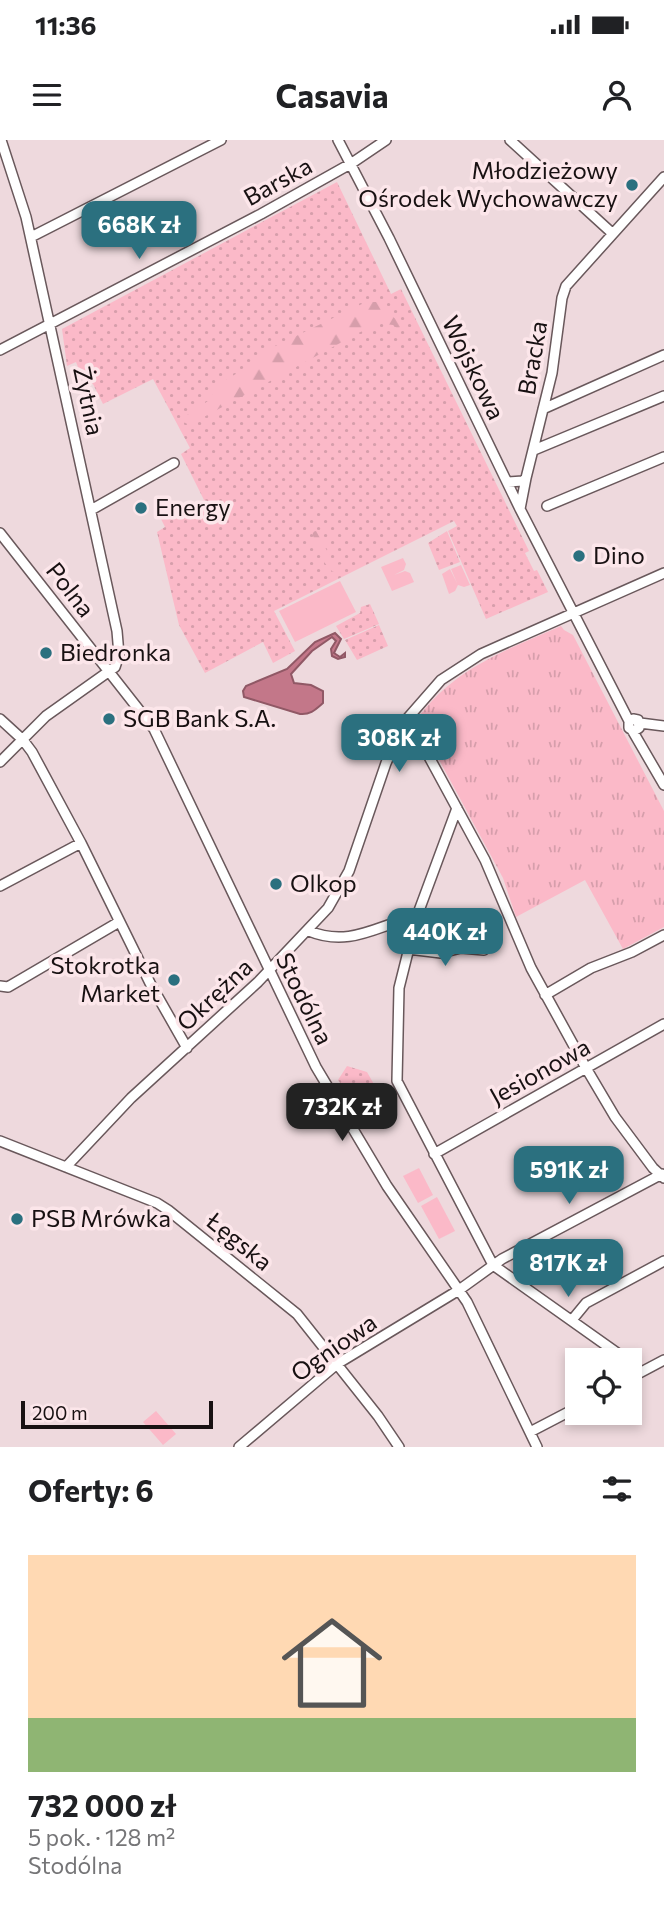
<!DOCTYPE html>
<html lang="pl">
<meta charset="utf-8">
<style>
body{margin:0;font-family:Commissioner,sans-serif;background:#f2f2f2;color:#202124;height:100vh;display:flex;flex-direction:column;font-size:26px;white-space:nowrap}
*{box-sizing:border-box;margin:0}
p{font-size:23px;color:#757577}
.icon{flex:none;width:38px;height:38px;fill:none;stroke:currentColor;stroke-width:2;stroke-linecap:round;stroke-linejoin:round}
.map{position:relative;height:1307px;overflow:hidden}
.details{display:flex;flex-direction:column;background:#fff;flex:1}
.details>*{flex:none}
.tools{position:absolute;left:565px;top:1208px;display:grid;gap:14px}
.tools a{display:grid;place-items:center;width:77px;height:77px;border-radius:0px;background:#fff;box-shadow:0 4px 10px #0003;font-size:35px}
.scale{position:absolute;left:21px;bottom:18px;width:192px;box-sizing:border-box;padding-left:7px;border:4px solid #181112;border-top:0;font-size:19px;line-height:24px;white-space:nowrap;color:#181112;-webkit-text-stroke:5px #fce6ea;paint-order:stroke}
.price{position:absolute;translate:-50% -60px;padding:0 16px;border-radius:14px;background:#2b707f;color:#fff;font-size:23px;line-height:46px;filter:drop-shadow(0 2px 4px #0008)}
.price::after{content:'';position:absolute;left:50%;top:42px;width:21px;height:16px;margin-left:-10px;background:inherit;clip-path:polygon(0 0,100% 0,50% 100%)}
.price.on{background:#222;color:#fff}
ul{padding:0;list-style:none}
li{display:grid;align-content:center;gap:14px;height:371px;padding:0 28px}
li span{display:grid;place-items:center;height:217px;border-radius:0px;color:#555}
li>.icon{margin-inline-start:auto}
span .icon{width:126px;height:126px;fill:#fffc;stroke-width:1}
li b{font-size:30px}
h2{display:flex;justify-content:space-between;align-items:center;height:84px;padding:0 28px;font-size:30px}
.status{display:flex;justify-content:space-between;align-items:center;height:49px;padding:0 35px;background:#fff;direction:ltr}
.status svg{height:19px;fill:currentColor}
header{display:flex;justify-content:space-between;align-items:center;height:91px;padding:0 28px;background:#fff;font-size:32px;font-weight:700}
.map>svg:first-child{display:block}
.grass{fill:url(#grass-dots)}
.forest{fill:url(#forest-firs)}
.park{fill:url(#park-tufts)}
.garden{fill:#fbb9c8}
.water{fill:#c37789;stroke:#905865;stroke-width:2}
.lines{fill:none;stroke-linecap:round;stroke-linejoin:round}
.minor-casing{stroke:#69585b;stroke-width:12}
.minor{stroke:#fff;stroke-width:9}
.poi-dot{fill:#2b707f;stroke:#fce6ea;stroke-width:2.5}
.labels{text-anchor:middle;stroke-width:7;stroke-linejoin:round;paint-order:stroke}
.poi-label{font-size:24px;fill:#181112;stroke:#fce6ea;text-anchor:start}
.street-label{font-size:24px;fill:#181112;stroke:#fce6ea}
</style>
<div class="status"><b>11:36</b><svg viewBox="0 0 49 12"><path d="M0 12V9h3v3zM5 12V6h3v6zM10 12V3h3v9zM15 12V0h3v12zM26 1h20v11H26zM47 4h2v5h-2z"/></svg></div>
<header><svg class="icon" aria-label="menu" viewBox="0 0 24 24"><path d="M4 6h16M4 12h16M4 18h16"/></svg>Casavia<svg class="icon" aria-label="person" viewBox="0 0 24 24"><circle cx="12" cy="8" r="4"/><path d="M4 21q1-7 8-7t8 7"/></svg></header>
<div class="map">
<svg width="664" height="1307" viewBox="0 0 664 1307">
<defs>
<pattern id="grass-dots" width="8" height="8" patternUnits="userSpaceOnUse" patternTransform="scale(1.75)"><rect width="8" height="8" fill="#fbb9c8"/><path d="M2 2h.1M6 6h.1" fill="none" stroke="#d69eab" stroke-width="1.8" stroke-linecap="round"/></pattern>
<pattern id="forest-firs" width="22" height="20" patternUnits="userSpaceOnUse" patternTransform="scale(1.75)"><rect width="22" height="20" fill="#fbb9c8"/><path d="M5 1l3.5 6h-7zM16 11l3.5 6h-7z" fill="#d69eab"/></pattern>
<pattern id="park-tufts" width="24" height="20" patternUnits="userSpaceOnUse" patternTransform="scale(1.75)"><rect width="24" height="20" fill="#fbb9c8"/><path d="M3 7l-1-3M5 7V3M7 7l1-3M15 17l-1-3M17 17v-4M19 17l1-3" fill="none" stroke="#d69eab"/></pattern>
</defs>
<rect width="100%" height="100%" fill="#eed9dd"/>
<path class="grass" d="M337 42 391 154 401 149 529 411 525 413 534 431 537 430 548 452 486 479 448 391 457 386 454 381 274 471 295 511 273 523 263 502 205 533 179 485 157 392 165 387 161 379 204 360 181 314 190 308 153 239 103 264 93 244 81 235 76 222 67 226 62 189Z
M447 391 460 422 439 430 428 403Z
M370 464 379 484 344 499 336 486 360 473 361 467Z
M379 485 388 506 357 520 345 500Z
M347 926 367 932 375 946 373 954 364 959 348 954 338 940Z"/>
<path class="forest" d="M366 162H380L387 172 401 183 399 190 393 185 377 183 189 285 182 281 187 275 208 261 218 245 239 232 259 214Z
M316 391 335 425 346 424 342 429 333 432C322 423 316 406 312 392Z"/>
<path class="park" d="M561 486 564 490 573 495 664 671V787L623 809 585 740 516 777 503 738 417 579C455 527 505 511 561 486Z"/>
<path class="garden" d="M403 418 406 424 404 430 394 435 405 431 410 433 414 442 392 451 381 427Z
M461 425 470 445 464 447 458 445 455 451 449 454 442 434 450 429 457 443 451 429Z
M340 441 356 472 295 502 279 471Z
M419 1028 433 1055 418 1063 403 1036Z
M437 1057 455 1091 439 1099 421 1066Z
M156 1271 176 1294 163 1305 143 1282Z"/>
<path class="water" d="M335 493 341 499 334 513 340 517 345 513V517L338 519 332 516 331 509 336 501 332 497 312 511 291 534 294 543 311 545 323 551V563C315 570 310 575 300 574L244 557 243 551 246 546 287 529 315 502Z"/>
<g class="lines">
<defs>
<path id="minor" d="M338 0 389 98 520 369 629 581V588L634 591 639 588 638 580 633 579 629 581
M510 0 612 93
M31 97 221 0
M0 210 261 74 352 23 386 0
M543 269 664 215
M534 310 664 256
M508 342 523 341 526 338 552 233 562 158 566 146 664 37
M547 366 664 317
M520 369 526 338
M91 370 174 323
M0 393 154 589 316 927 387 1046 467 1162 537 1307
M0 579 23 600 32 612 81 703 150 843 187 908
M406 580 415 591 485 720 531 828 586 928 615 977 653 1028 664 1038
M640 583 664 586
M632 590 664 645
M0 622 46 576 115 527 119 515 117 491 26 77 1 0
M457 668 417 776 399 848 397 941 493 1125
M0 746 81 703
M309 791C350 808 378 785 417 776
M408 809 441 813 461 808 484 810
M0 846 8 847 119 782
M545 855 591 828 632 812 664 795
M0 1001 157 1063 168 1070 297 1174 378 1276 399 1307
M434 1014 664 884
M66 1027 131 958 258 842 328 768 349 731 386 623 406 580 441 540 481 514 664 433
M493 1125 627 1220
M572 1180 586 1163 664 1121
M630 1238 664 1220
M530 1292 578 1267
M239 1307 337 1224 459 1150 502 1119 662 1034"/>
</defs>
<use href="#minor" class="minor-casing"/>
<use href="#minor" class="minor"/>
</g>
<g class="poi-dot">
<circle cx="632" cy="45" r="7"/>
<circle cx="141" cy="368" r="7"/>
<circle cx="579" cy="416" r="7"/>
<circle cx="46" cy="513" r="7"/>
<circle cx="109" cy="579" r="7"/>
<circle cx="276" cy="744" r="7"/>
<circle cx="174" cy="840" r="7"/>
<circle cx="17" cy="1079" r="7"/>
</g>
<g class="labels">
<g class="poi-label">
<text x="618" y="39" text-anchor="end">Młodzieżowy<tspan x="618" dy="28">Ośrodek Wychowawczy</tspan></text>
<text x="155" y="376">Energy</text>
<text x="593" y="424">Dino</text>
<text x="60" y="521">Biedronka</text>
<text x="123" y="587">SGB Bank S.A.</text>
<text x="290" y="752">Olkop</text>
<text x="160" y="834" text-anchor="end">Stokrotka<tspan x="160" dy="28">Market</tspan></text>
<text x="31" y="1087">PSB Mrówka</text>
</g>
<g class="street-label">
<text transform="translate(278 42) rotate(-29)" y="8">Barska</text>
<text transform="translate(533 218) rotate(-80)" y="8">Bracka</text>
<text transform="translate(473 228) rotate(64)" y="8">Wojskowa</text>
<text transform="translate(88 261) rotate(78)" y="8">Żytnia</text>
<text transform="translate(70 450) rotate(52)" y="8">Polna</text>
<text transform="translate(215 855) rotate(-43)" y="8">Okrężna</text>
<text transform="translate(304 859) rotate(64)" y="8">Stodólna</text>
<text transform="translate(540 932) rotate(-29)" y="8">Jesionowa</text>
<text transform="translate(239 1102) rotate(39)" y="8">Łęgska</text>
<text transform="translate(334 1208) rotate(-35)" y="8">Ogniowa</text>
</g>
</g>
</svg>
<div class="tools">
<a><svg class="icon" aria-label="locate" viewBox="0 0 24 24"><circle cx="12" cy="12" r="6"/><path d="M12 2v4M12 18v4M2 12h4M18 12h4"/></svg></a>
</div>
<div class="scale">200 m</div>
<b class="price" style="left:139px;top:121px">668K zł</b>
<b class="price" style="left:399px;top:634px">308K zł</b>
<b class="price" style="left:445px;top:828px">440K zł</b>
<b class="price on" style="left:342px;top:1003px">732K zł</b>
<b class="price" style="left:569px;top:1066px">591K zł</b>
<b class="price" style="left:568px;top:1159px">817K zł</b>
</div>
<section class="details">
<h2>Oferty: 6<svg class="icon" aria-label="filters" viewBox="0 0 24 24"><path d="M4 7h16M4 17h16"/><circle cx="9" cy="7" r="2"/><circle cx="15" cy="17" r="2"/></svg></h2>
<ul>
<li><span style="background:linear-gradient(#ffd9b3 75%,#8fb573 0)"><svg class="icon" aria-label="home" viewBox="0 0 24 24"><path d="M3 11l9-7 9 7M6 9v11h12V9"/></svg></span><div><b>732 000 zł</b><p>5 pok. · 128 m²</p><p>Stodólna</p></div></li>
</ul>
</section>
